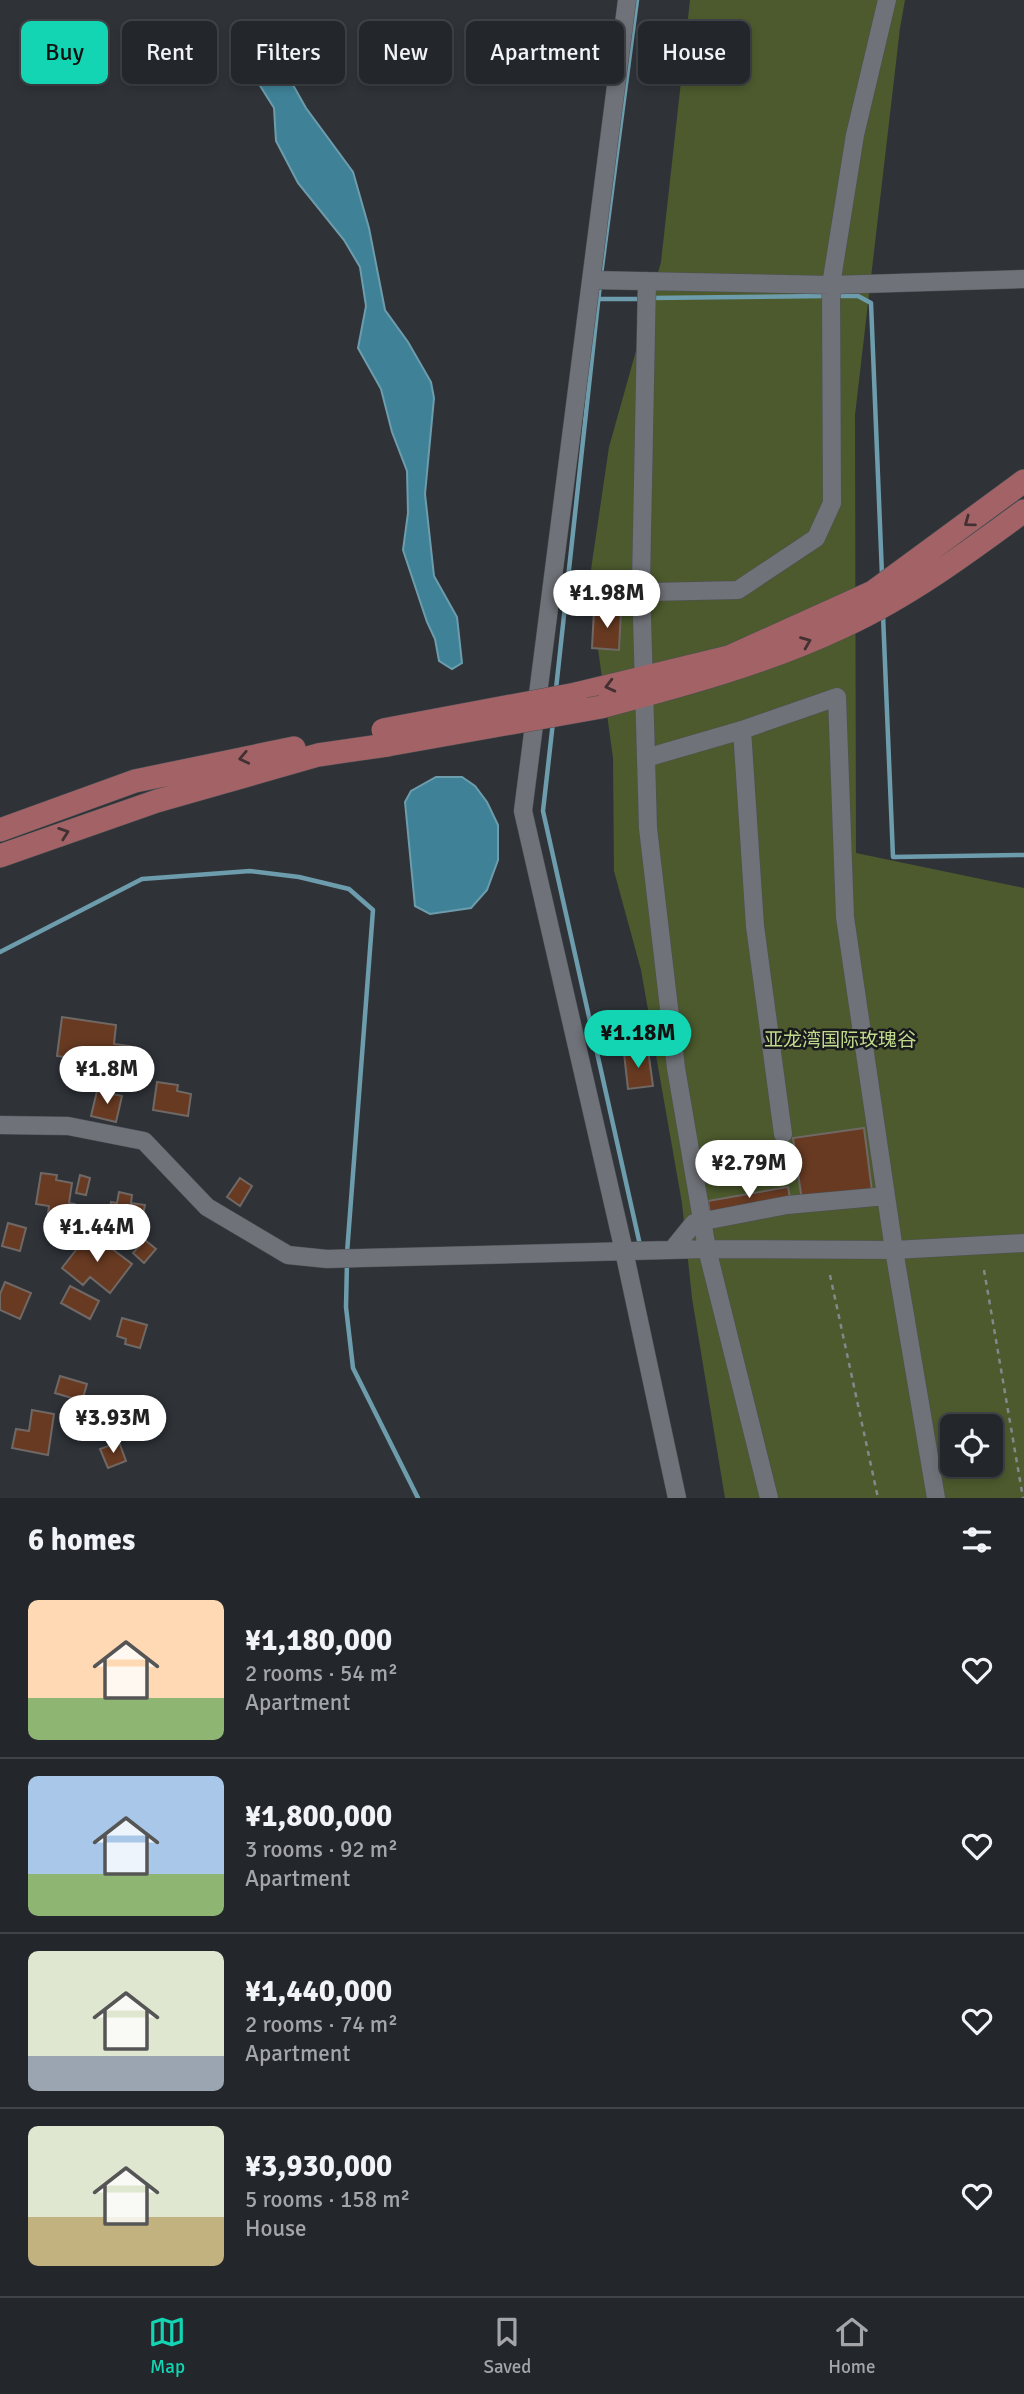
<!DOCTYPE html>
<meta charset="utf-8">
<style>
body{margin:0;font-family:Signika,"Noto Sans SC",sans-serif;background:#2f3236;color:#f1f3f6;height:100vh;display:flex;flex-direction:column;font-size:26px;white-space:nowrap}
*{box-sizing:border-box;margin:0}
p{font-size:23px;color:#a3a5a8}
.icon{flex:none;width:38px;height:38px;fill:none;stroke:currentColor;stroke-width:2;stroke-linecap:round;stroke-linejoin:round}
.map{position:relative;height:1498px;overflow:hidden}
.panel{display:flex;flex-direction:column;background:#23262a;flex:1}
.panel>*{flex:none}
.guide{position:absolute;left:21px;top:21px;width:984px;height:63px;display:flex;gap:14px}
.buttons{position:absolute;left:940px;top:1414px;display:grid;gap:14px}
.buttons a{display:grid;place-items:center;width:63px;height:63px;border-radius:10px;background:#23262a;box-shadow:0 4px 10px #0003,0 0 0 2px #404347;font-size:35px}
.price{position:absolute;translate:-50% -60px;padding:0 16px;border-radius:24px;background:#fff;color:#222;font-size:23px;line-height:46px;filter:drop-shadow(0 2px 4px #0008)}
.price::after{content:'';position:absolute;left:50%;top:42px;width:21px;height:16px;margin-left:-10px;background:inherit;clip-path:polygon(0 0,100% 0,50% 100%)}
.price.active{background:#14d5b3;color:#111}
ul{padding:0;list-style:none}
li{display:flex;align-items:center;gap:21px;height:175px;padding:0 28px}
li+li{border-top:2px solid #404347}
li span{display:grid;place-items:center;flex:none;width:196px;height:140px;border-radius:10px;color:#555}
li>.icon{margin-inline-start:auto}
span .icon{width:84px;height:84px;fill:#fffc;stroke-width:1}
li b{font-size:30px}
h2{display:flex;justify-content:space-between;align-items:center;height:84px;padding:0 28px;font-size:30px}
.tag{padding:0 24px;border-radius:10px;background:#23262a;box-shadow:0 4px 10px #0003,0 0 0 2px #404347;font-size:24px;line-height:63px}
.tag.active{background:#14d5b3;color:#111}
.tab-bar{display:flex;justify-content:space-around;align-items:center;height:98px;border-top:2px solid #404347;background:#23262a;font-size:19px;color:#a3a5a8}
.tab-bar a{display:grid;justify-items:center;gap:4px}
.tab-bar .active{color:#14d5b3}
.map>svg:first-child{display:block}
.green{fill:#4c5a2d;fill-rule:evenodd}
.water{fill:#3f8297;stroke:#6d9cac;stroke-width:2}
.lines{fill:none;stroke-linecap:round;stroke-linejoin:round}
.stream{stroke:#6d9cac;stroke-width:4.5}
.building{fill:#683a22;stroke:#6f6865;stroke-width:2}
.minor-casing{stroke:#4d5054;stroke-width:19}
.major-casing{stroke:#4d5054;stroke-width:24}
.path{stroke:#84878b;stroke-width:2.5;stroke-dasharray:5 5;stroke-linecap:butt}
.minor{stroke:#6f7278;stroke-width:18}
.major{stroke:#a36366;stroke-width:23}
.major-bridge-casing{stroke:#4d5054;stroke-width:24;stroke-linecap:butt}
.major-bridge{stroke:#a36366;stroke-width:23}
.oneway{stroke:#423033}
.labels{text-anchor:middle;stroke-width:5;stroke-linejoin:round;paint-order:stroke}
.park-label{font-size:19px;fill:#c0d98b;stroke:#191a1d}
</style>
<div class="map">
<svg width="1024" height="1498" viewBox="0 0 1024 1498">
<rect width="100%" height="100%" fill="#2f3338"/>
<path class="green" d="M690 0H905L900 28 855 415 856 853 1024 888V1498H725L692 1298 682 1203 641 970 614 871 613 758 589 583 609 447 661 262ZM952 1426H990V1465H952Z"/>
<path class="water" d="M255 53 268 57 284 69 306 108 353 172 369 228 385 310 408 342 431 382 434 398 425 494 434 576 457 617 462 663 452 669 439 661 435 639 427 622 403 550 408 513 407 471 392 432 381 389 358 348 366 306 360 267 344 240 298 183 276 141 274 108 249 68V57Z
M436 777H462L475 786 487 802 498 825V860L487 890 471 908 430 914 415 906 405 802 411 791Z"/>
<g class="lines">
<path class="stream" d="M601 275 637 0
M835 296H858L871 303 882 575
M650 298 826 296
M598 299H641
M883 615 893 857 1024 855
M556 689 600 284
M553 722 543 811 640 1245
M0 952 142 879 250 871 299 877 349 889 373 910 347 1253
M347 1262 346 1307 353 1368 418 1498"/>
</g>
<path class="building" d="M594 610 621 611 619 650 592 648Z
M62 1017 116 1025 114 1044 130 1046 127 1066 57 1056Z
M648 1050 653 1086 628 1089 624 1053Z
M157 1082 178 1085 177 1091 191 1094 188 1116 153 1110Z
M97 1091 122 1096 116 1122 91 1116Z
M864 1128 872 1191 802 1201 793 1138Z
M786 1144 789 1158 704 1178 701 1164Z
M41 1173 57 1175 56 1180 72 1183 69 1203 75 1204 72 1225 47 1221 49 1206 36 1204Z
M80 1175 90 1178 86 1195 76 1193Z
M240 1178 252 1186 240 1206 227 1197Z
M788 1187 790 1198 710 1212 708 1201Z
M119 1192 132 1195 131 1203 145 1205 139 1233 112 1228 113 1220 108 1219 111 1202 117 1203Z
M8 1223 26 1228 20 1251 2 1246Z
M90 1232 132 1264 110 1293 90 1277 83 1285 62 1268Z
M145 1240 156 1249 144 1263 133 1253Z
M5 1282 31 1293 20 1319 0 1310V1294Z
M70 1286 99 1301 90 1319 61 1303Z
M122 1318 147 1325 140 1348 125 1344 126 1339 117 1336Z
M60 1376 87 1384 82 1401 55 1393Z
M32 1410 54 1414 48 1455 12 1448 16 1429 29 1431Z
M119 1442 126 1461 108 1468 100 1449Z"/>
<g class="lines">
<defs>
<path id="minor" d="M627 0 523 811 624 1251 677 1498
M591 280 831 285 1024 279
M647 281 641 583 648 828 676 1068 707 1249 769 1498
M650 592 738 590 816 538 832 503 831 285 855 135 887 0
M646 758 742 730
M0 1125 68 1126 144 1141 207 1207 288 1255 327 1259 362 1258 707 1249 894 1250 1024 1243
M783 1134 755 926 742 730 837 697 845 917 894 1250 936 1498
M672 1250 694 1223 787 1205 886 1196"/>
<path id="major" d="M576 694 729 657 873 592 1024 481
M601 707C684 685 766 663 844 626 909 596 967 553 1024 511
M0 830 135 781 294 748
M0 856 157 801 318 755 387 745"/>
</defs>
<use href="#minor" class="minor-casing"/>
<use href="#major" class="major-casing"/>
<path class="path" d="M984 1270 1023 1498
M830 1275 878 1498"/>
<use href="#minor" class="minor"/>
<use href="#major" class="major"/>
<defs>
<path id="major-bridge" d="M383 730 576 694
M387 745 601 707"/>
</defs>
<use href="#major-bridge" class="major-bridge-casing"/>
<use href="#major-bridge" class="major-bridge"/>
</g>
<defs><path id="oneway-chevron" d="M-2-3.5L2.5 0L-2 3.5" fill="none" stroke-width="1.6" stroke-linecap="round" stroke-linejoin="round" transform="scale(1.75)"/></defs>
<g class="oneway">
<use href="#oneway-chevron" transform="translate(969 522) rotate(144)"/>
<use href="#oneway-chevron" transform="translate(806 642) rotate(-22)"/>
<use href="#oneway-chevron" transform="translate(610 686) rotate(166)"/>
<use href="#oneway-chevron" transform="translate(244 758) rotate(168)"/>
<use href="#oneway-chevron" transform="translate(64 833) rotate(-19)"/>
</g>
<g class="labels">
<g class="park-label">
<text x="840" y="1046">亚龙湾国际玫瑰谷</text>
</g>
</g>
</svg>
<div class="buttons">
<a><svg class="icon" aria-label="locate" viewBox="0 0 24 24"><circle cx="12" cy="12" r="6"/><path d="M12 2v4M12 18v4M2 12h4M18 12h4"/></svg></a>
</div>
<b class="price" style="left:607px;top:630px">¥1.98M</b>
<b class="price active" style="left:638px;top:1070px">¥1.18M</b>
<b class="price" style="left:107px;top:1106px">¥1.8M</b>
<b class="price" style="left:749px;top:1200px">¥2.79M</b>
<b class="price" style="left:97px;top:1264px">¥1.44M</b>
<b class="price" style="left:113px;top:1455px">¥3.93M</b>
<div class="guide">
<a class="tag active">Buy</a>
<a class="tag">Rent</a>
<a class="tag">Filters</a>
<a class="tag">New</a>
<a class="tag">Apartment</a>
<a class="tag">House</a>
</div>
</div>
<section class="panel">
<h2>6 homes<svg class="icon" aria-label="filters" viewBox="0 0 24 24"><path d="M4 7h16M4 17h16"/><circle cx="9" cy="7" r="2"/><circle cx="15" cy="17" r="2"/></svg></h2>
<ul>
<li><span style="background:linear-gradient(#ffd9b3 70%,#8fb573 0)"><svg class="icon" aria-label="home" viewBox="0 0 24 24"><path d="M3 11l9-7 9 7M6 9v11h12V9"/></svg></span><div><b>¥1,180,000</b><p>2 rooms · 54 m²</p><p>Apartment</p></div><svg class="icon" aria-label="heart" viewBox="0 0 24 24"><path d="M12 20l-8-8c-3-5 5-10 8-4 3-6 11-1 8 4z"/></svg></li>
<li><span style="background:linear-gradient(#a9c7e8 70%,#8fb573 0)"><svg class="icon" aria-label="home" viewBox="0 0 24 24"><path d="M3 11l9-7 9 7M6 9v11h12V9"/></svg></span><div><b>¥1,800,000</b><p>3 rooms · 92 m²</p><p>Apartment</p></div><svg class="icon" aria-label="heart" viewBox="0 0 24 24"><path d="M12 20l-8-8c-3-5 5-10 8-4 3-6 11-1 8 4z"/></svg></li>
<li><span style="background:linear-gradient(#dfe7d0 75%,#9aa5b1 0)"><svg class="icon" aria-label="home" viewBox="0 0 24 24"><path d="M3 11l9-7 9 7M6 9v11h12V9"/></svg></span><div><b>¥1,440,000</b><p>2 rooms · 74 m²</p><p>Apartment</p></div><svg class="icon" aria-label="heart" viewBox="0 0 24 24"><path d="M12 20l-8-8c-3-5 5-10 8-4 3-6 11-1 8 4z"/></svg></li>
<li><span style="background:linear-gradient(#dfe7d0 65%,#c2b280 0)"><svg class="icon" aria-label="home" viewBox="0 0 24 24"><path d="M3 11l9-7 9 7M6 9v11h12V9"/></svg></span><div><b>¥3,930,000</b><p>5 rooms · 158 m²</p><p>House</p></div><svg class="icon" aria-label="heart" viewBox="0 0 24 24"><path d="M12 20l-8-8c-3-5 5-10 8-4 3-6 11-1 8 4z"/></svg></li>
</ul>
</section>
<nav class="tab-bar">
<a class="active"><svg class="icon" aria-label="map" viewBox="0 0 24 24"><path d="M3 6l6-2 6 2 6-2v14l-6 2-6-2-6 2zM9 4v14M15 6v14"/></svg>Map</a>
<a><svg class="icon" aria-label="saved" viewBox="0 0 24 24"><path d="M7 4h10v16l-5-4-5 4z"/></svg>Saved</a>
<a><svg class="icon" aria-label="home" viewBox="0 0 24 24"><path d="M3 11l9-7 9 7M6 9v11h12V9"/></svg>Home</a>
</nav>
